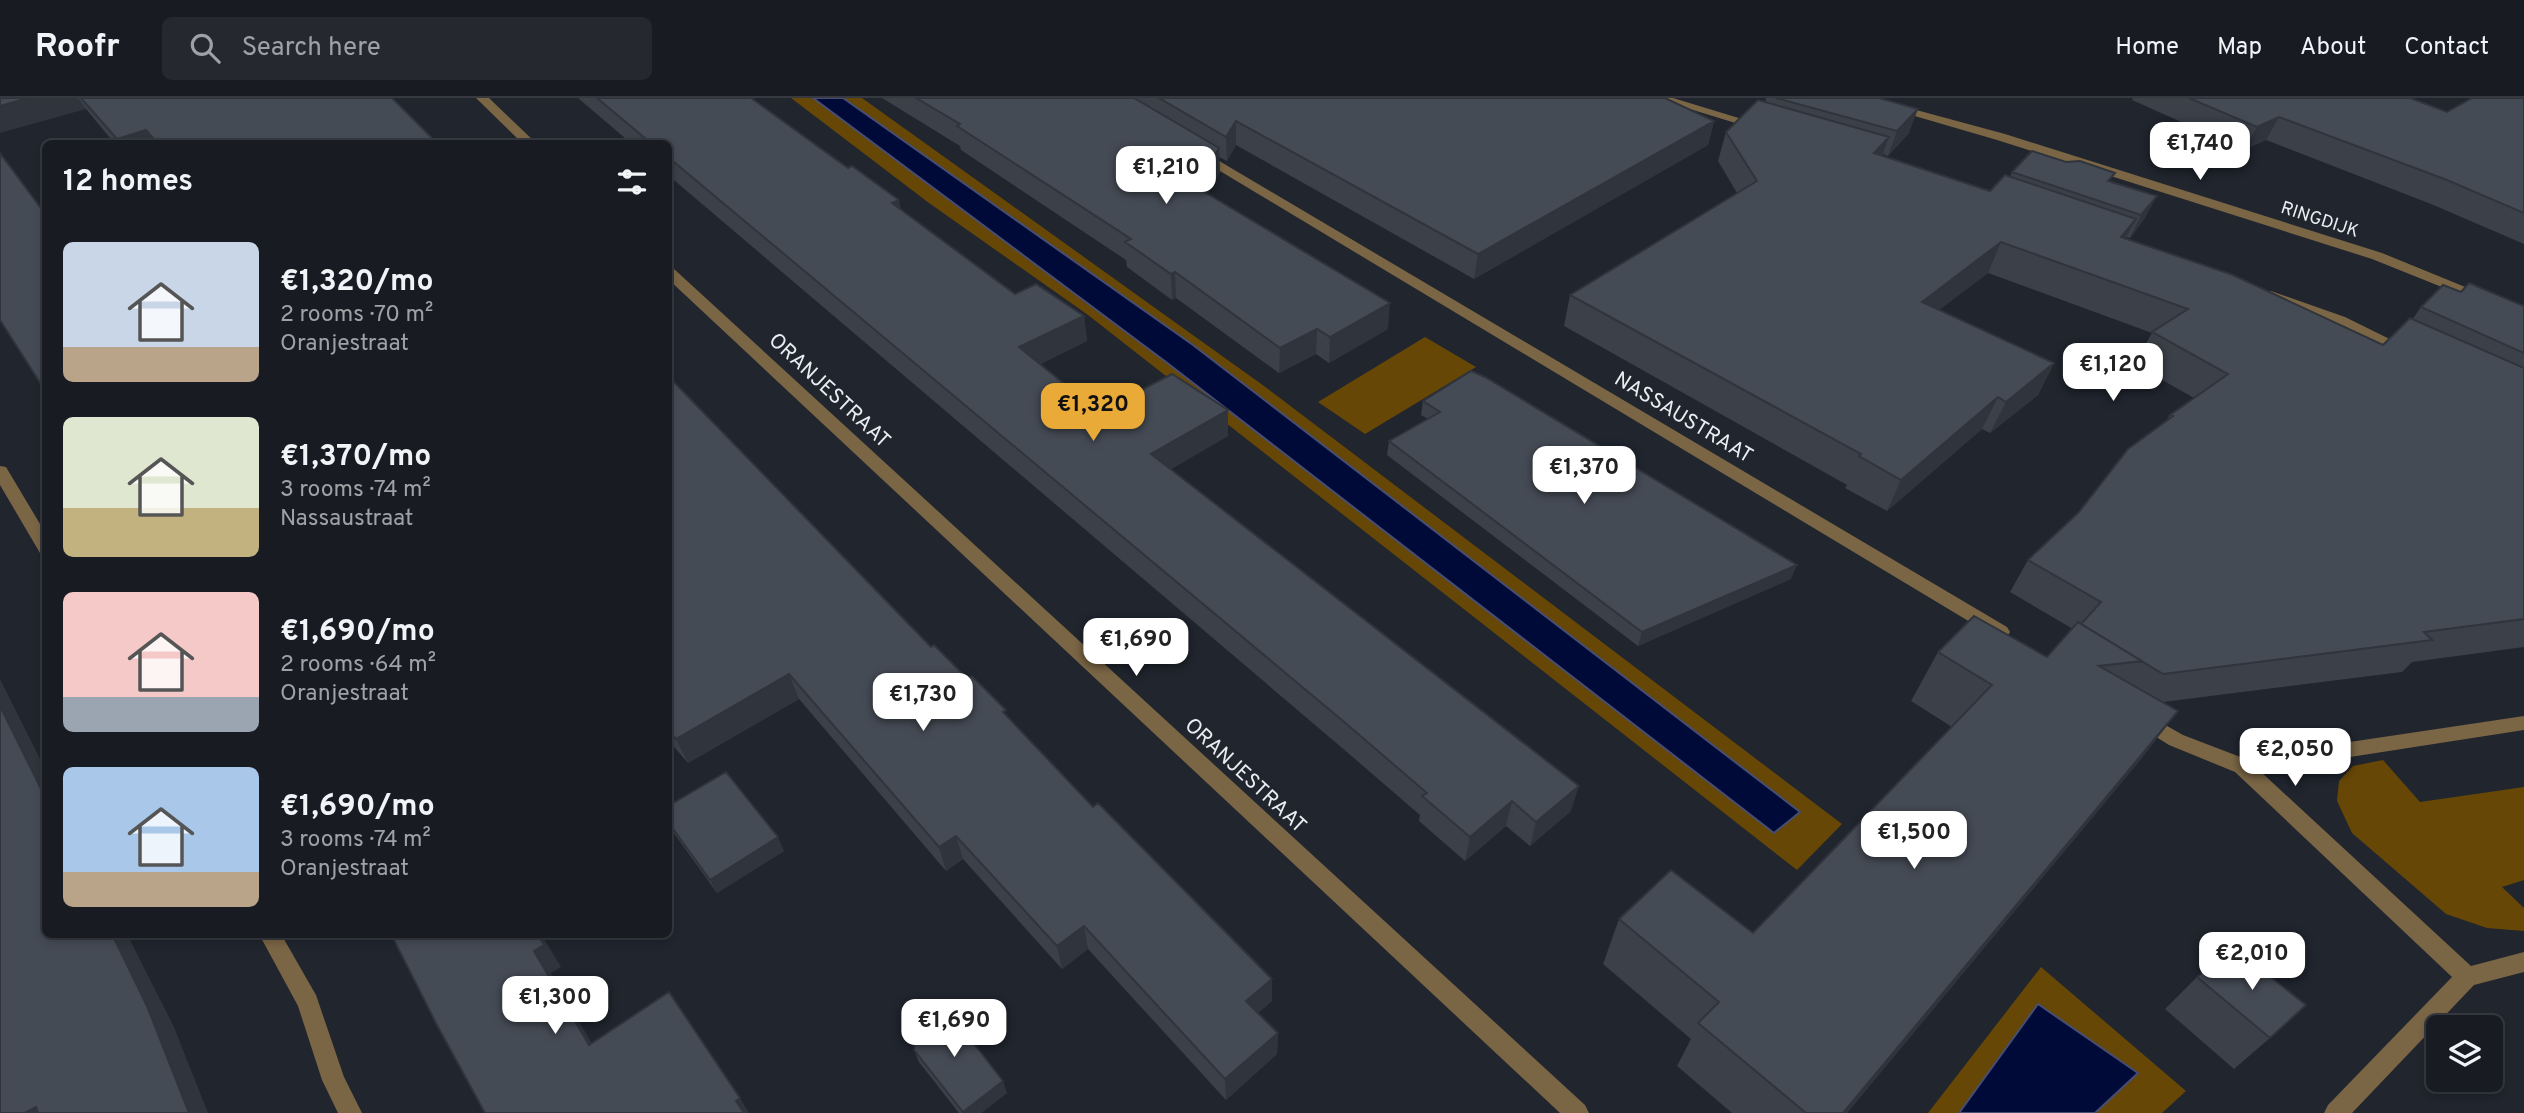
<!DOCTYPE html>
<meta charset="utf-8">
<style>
body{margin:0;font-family:Overpass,sans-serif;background:#25292f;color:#f1f3f6;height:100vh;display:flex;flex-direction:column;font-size:26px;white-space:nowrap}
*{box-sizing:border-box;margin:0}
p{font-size:23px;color:#9fa1a5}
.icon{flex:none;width:38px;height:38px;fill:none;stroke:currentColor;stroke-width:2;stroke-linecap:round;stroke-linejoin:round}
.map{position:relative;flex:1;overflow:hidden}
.side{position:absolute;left:42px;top:42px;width:630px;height:798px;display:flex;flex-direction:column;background:#181c22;border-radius:10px;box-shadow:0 4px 10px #0003,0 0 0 2px #363a40}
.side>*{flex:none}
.buttons{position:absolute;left:2426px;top:917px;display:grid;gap:14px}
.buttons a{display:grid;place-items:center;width:77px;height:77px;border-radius:10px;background:#181c22;box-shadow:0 4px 10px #0003,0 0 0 2px #363a40;font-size:35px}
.price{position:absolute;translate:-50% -60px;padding:0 16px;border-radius:14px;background:#fff;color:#222;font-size:23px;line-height:46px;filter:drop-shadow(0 2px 4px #0008)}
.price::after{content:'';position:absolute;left:50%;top:42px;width:21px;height:16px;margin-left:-10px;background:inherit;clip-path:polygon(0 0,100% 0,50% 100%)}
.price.active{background:#eaaa38;color:#111}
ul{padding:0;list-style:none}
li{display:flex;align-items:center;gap:21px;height:175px;padding:0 21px}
li span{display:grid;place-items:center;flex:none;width:196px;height:140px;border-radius:10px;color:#555}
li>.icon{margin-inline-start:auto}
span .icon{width:84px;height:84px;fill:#fffc;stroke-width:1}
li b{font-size:30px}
h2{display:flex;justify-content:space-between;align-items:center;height:84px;padding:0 21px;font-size:30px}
header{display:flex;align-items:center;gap:42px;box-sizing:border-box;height:98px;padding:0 35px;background:#181c22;border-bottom:2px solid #363a40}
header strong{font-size:33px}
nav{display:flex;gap:38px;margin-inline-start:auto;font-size:24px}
.search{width:490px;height:63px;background:#25292f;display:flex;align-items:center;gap:18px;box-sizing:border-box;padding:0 24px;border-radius:10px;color:#9fa1a5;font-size:26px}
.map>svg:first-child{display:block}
.green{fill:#674706}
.water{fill:#000a39;stroke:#464e71;stroke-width:2}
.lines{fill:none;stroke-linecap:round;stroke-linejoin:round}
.street{fill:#7a6545;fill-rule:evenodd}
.wall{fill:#3b4049}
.shaded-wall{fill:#30343c}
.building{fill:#454b55;stroke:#30343c;stroke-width:2}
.labels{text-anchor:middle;stroke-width:6;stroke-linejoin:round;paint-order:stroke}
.far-street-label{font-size:18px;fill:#eaeef4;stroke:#20252e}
.street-label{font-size:21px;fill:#eaeef4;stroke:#20252e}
</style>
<header>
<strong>Roofr</strong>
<div class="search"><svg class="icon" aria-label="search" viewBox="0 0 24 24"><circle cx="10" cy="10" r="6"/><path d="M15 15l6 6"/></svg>Search here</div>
<nav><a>Home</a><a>Map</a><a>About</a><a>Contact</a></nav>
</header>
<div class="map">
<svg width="2524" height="1015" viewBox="0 0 2524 1015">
<rect width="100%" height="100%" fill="#20252e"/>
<path class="green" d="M791 0H813L830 12 1166 264 1774 735 1799 714 1193 247 843 0H862L1264 288 1842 726 1797 772 1088 217 929 105Z
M1425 239 1476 269 1365 336 1318 304Z
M2383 662 2420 704 2524 689V782L2502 789 2524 810V833L2487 830 2446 816 2352 735 2337 703 2339 683 2353 668Z
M2041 869 2186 993 2162 1015H2095L2137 976 2038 906 1959 1015H1928Z"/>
<path class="water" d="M813 0H843L1193 247 1800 714 1774 735 1166 264Z
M2038 906 2138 975 2095 1015H1959Z"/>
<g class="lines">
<path class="street" d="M476 0H489L537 46H523Z
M1654 0H1673L1765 28 1755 31Z
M1853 0H1872L2005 36 2382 155 2524 213V222L2372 161 1997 42Z
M1199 51 2007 529 2010 534 2007 539H1995L1195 58V52Z
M668 169 673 170 1585 1007 1589 1015H1560L668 181Z
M2271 193 2345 219 2414 253 2412 256H2402L2335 225 2266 200 2264 197Z
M0 368 6 369 46 436V457L40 455 0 387Z
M2144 615 2183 637 2243 660 2524 618V632L2260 673 2471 868 2524 854V874L2474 887 2352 1015H2324L2328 1007 2452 879 2235 674 2169 647 2137 627 2135 622 2137 617Z
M259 836H281L316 897 344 979 362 1015H338L322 982 298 908Z"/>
</g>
<path class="wall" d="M0 0H392L438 46H115L86 11Z
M578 0H751L848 70 901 112 1015 196 1084 218 1087 243 1040 266 1099 314 1228 338 1171 371 1571 713 1530 748 1506 728 1465 763 1419 723 1420 717 1341 649 668 77V46H632Z
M882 0H1665L1714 23 1708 47 1474 181 1236 47 1227 63 1219 59 1220 74 1207 96 1388 231 1329 265 1316 256 1279 275 1176 200 1172 202 1127 169 1126 162 961 52 960 48Z
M1766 0H1879L1909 35 1888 58 1883 56 1882 58 1990 93 2010 79 2012 74 2110 83 2145 120 2130 140 2127 139 2126 141 2383 247 2412 222 2421 209 2461 194 2524 208V549L2412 564 2402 574 2163 604 2178 613 2141 661 1847 1015H1732L1677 968 1691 941 1603 866 1619 821 1753 835 1952 629 1911 603 1938 554 2047 559 2073 531 2010 494 2028 462 2079 414 2166 323 2170 317 2194 300 2134 266 2152 235 1988 175 1939 212 2054 265 2038 297 1990 335 1982 331 1887 413 1845 390 1847 387 1564 228 1570 197 1737 95 1718 63 1726 34 1765 4Z
M2133 0H2410L2447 14 2524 0V146L2431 106 2266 42 2244 52 2132 2Z
M668 278 931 549 967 580 1007 619 1272 903 1258 915 1278 935 1277 956 1226 1002 1088 851 1062 871 963 761 946 773 799 601 688 665 668 642Z
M1423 303 1791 481 1638 548 1387 357 1389 343 1428 321 1421 317Z
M668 708 784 753 717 795 668 727Z
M2197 879 2270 940 2234 971 2165 911Z
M914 952 1007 995 981 1015H959L919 964Z"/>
<path class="shaded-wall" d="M28 0H78L86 11 0 35V8Z
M1918 11 1909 35 1888 58 1897 33Z
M2279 19 2266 42 2244 52 2257 29Z
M1236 23V47L1227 63 1226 39Z
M1714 23 1708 47 1474 181 1478 156Z
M146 32 155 46H120L117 41Z
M1889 39 1878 69 1874 55Z
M1219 50 1220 74 1197 114 1196 89Z
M2157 98 2145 120 2130 140 2141 117Z
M899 102 904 127 892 105Z
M2136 121 2120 151 2121 139Z
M2001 144 1988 175 1909 235 1922 204Z
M1175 174 1176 200 1172 202 1171 176Z
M1390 205 1388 231 1329 265 1330 239Z
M1084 218 1087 243 1023 275 1019 249Z
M1317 231 1316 256 1279 275 1280 250Z
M2054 265 2038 297 1990 335 2006 304Z
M1998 299 1982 331 1887 413 1901 382Z
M1228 312V338L1153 382 1151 356Z
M1797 467 1791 481 1638 548 1642 534Z
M789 576 799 601 688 665 676 641Z
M0 581 46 673V701L0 608Z
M2178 613 2141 661 1847 1015H1843Z
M1579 688 1571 713 1530 748 1536 724Z
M1512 703 1506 728 1465 763 1470 739Z
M956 738 963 761 946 773 939 749Z
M778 739 784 753 717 795 710 782Z
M1084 828 1088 851 1062 871 1057 848Z
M112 836H127L174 929 208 1015H189Z
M538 836H541L561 869 551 875 605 968 589 947 534 853Z
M1272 881V903L1246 925V903Z
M1278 935 1277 956 1226 1002 1225 981Z
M1003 983 1007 995 981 1015H963Z
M740 1000 749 1015H744L736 1003Z
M36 1009 45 1015H25Z"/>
<path class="building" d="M0 0H28L0 8Z
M81 0H392L438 46H158L146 32 117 41Z
M597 0H751L848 70 852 68 899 102 892 105 1015 196 1036 186 1084 218 1019 249 1099 314 1172 276 1228 312 1151 356 1579 688 1536 724 1512 703 1470 739 1422 698 1427 695 1343 623 668 59V46H652Z
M916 0H1134L1219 50 1196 89 1390 205 1330 239 1317 231 1280 250 1175 174 1171 176 1125 144 1131 141 957 28 960 26Z
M1159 0H1665L1714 23 1478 156 1236 23 1226 39Z
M1776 0H1879L1918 11 1897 33Z
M2189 0H2410L2447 14 2472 0H2524V115L2447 82 2279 19 2257 29Z
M1758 2 1889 39 1874 55 1990 93 2005 77 2136 121 2121 139 2233 177 2383 247 2410 220 2524 270V521L2424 534 2432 542 2163 576 2081 526 2101 504 2028 462 2079 414 2128 351 2173 318 2170 317 2228 276 2152 234 2188 211 2001 144 1922 204 2054 265 2006 304 1998 299 1901 382 1859 358 1861 356 1570 197 1757 83 1726 34Z
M2032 53 2066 64 2080 63 2115 75 2108 83 2157 98 2141 117 2012 74Z
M0 55 46 117V294L0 222Z
M2469 185 2524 208V255L2421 209 2443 187 2461 194Z
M1471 273 1485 279 1797 467 1642 534 1389 343 1440 314 1423 303Z
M668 278 931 549 934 547 967 580 972 578 1006 612 1003 614 1093 709 1098 705 1272 881 1246 903 1278 935 1225 981 1084 828 1057 848 956 738 939 749 789 576 676 641 668 633V468H670L668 467Z
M1974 518 2047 559 2078 524 2142 563 2099 568 2178 613 1843 1015H1806L1698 925 1719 904 1619 821 1671 772 1753 835 1992 587 1938 554Z
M0 608 46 701V836H112L147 908 189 1015H38L36 1009 25 1015H0Z
M726 674 778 739 710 782 668 724V708Z
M391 836H538L544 847 534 853 589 947 669 894 740 1000 736 1003 744 1015H485L438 929Z
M2233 849 2306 907 2270 940 2197 879Z
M944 907 1003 983 963 1014 914 952V929Z"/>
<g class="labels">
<g class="far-street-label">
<text transform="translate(2320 121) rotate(18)" y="6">RINGDIJK</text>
</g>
<g class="street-label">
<text transform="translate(830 292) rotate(43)" y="7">ORANJESTRAAT</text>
<text transform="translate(1684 319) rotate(31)" y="7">NASSAUSTRAAT</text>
<text transform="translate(1246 677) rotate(43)" y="7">ORANJESTRAAT</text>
</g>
</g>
</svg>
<div class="buttons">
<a><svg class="icon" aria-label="layers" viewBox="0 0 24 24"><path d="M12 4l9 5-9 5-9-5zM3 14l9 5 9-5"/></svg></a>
</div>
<b class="price" style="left:2200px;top:84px">€1,740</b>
<b class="price" style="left:1166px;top:108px">€1,210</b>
<b class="price" style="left:2113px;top:305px">€1,120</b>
<b class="price active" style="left:1093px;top:345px">€1,320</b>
<b class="price" style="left:1584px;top:408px">€1,370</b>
<b class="price" style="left:1136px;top:580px">€1,690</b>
<b class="price" style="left:923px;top:635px">€1,730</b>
<b class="price" style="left:2295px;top:690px">€2,050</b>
<b class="price" style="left:1914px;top:773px">€1,500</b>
<b class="price" style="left:2252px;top:894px">€2,010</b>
<b class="price" style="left:555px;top:938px">€1,300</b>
<b class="price" style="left:954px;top:961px">€1,690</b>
<section class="side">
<h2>12 homes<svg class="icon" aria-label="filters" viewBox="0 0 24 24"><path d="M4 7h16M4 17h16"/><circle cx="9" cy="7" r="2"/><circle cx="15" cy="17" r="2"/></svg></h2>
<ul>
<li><span style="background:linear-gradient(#c9d6e8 75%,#b9a48a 0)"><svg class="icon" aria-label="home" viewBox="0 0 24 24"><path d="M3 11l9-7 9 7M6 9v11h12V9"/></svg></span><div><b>€1,320/mo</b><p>2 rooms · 70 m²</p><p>Oranjestraat</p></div></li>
<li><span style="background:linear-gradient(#dfe7d0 65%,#c2b280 0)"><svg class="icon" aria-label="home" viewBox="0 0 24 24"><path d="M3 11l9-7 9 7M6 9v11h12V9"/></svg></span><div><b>€1,370/mo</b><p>3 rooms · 74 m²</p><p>Nassaustraat</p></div></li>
<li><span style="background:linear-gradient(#f6c9c9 75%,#9aa5b1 0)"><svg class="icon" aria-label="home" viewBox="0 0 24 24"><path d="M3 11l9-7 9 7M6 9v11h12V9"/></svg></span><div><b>€1,690/mo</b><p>2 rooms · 64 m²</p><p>Oranjestraat</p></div></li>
<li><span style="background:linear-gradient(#a9c7e8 75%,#b9a48a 0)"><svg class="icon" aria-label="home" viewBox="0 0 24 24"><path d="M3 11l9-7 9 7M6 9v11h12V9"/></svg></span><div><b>€1,690/mo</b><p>3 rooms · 74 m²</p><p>Oranjestraat</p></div></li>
</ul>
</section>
</div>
